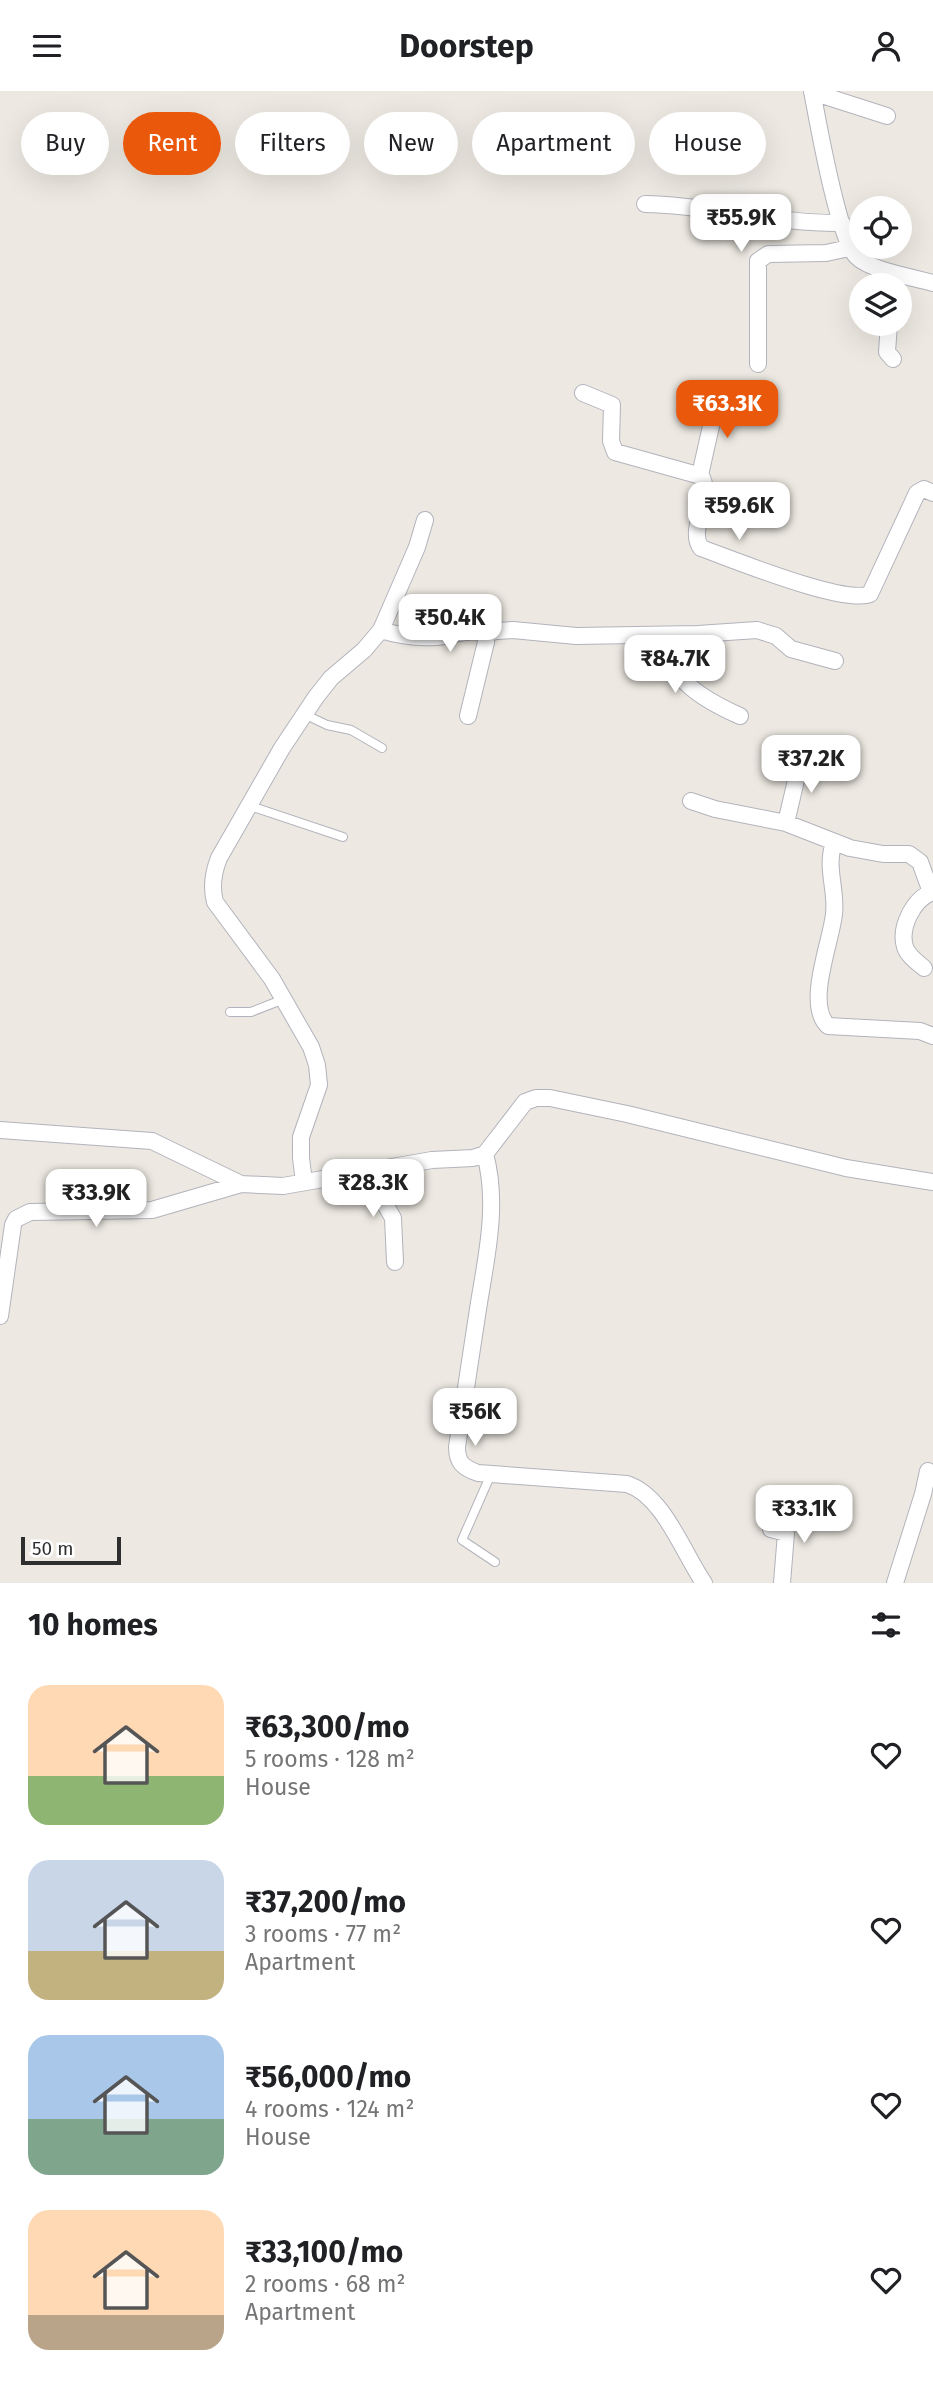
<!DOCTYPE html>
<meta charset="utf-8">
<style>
body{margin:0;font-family:"Fira Sans",sans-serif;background:#f2f2f2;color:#202124;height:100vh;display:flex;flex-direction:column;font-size:26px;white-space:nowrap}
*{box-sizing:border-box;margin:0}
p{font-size:23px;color:#757577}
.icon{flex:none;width:38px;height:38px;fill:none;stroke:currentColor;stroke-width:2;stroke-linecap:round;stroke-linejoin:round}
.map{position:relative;height:1492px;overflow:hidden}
.side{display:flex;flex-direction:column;background:#fff;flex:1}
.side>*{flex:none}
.top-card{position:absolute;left:21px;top:21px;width:892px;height:63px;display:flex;gap:14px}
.fabs{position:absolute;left:849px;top:105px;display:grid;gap:14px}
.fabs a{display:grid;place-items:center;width:63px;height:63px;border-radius:50%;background:#fff;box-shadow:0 7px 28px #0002;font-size:35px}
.scale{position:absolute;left:21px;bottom:18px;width:100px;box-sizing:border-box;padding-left:7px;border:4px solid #2e2e2e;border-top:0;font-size:19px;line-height:24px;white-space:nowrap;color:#2e2e2e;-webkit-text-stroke:5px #fff;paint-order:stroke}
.price{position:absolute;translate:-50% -60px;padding:0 16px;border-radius:14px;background:#fff;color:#222;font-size:23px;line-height:46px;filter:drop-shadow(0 2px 4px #0008)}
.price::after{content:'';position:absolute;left:50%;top:42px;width:21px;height:16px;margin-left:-10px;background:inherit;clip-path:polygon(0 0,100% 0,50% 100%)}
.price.active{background:#ea580c;color:#fff}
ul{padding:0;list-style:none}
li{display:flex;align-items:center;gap:21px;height:175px;padding:0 28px}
li span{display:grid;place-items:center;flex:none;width:196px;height:140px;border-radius:21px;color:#555}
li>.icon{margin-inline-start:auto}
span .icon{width:84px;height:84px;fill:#fffc;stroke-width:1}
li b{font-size:30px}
h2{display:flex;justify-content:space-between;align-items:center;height:84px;padding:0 28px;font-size:30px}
.chip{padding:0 24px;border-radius:32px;background:#fff;box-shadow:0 7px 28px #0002;font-size:24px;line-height:63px}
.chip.active{background:#ea580c;color:#fff}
header{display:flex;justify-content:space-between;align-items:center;height:91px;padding:0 28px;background:#fff;font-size:32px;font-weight:700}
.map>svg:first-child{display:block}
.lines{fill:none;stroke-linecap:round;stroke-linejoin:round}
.lane-casing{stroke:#b2b3bc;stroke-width:10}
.street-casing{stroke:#b2b3bc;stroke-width:18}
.lane{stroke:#fff;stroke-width:8}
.street{stroke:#fff;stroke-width:16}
</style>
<header><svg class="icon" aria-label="menu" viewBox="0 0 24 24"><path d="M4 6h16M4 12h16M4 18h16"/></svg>Doorstep<svg class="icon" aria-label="person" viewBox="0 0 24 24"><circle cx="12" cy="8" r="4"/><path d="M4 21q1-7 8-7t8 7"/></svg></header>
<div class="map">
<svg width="933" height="1492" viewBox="0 0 933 1492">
<rect width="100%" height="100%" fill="#ede9e2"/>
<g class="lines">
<defs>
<path id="lane" d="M304 623 327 634 351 639 382 657
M250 715 343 746
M230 921H251L284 908
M491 1383 462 1449 495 1471"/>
<path id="street" d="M812 0C818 31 838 148 857 166 872 180 912 186 933 192
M812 1 887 25
M645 113C711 114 776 133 842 132
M889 233 887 261 893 268
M758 273V170L768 163 826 162 849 157
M583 302 612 314 611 350 615 361 701 385C714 406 687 439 701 457 732 468 844 514 870 503L917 402 924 398 933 402
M700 384 718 304
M381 539C399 545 417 547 436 546 451 545 473 536 485 543L486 551 468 625
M485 543 496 540 513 539 576 545 698 543 757 539 776 545 791 558 835 570
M681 544C679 552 676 563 676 572 676 595 722 617 740 625
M691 710 715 718 786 732 850 757 883 763H909L920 771 931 801
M786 732 801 668
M834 752C825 776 837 799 834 823 831 852 805 913 828 935L920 940 933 945
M924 877C917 871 908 865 905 856 899 836 914 807 933 801
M0 1039 152 1050 241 1093 283 1095 432 1069 473 1067 485 1063 525 1011 536 1007H550L627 1023 846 1077 933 1091
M485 1063C499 1114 486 1167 478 1218 471 1264 464 1310 457 1356 457 1371 463 1377 478 1382L627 1393C664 1405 683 1462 704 1492
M367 1082 393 1127 395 1171
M304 1091 301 1067V1046L319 994 317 974 311 956 272 888 215 811C211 796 213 782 219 767L282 657 316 606 331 587 364 559 381 539 417 456 425 429
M0 1225 13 1134 16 1128 30 1121 152 1119 241 1093
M770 1424 771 1438 786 1442 782 1492
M895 1492 923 1403 928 1380"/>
</defs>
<use href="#lane" class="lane-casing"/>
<use href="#street" class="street-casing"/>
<use href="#lane" class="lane"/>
<use href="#street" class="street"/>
</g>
</svg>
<div class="fabs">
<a><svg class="icon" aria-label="locate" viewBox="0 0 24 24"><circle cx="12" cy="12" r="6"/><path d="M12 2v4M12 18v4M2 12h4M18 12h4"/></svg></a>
<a><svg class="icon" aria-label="layers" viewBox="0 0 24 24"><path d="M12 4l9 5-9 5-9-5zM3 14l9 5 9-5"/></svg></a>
</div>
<div class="scale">50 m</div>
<b class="price" style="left:741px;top:163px">₹55.9K</b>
<b class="price active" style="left:727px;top:349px">₹63.3K</b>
<b class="price" style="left:739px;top:451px">₹59.6K</b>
<b class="price" style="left:450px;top:563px">₹50.4K</b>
<b class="price" style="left:675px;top:604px">₹84.7K</b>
<b class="price" style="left:811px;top:704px">₹37.2K</b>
<b class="price" style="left:373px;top:1128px">₹28.3K</b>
<b class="price" style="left:96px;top:1138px">₹33.9K</b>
<b class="price" style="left:475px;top:1357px">₹56K</b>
<b class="price" style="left:804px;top:1454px">₹33.1K</b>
<div class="top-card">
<a class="chip">Buy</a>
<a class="chip active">Rent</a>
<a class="chip">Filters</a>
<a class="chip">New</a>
<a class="chip">Apartment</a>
<a class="chip">House</a>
</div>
</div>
<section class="side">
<h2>10 homes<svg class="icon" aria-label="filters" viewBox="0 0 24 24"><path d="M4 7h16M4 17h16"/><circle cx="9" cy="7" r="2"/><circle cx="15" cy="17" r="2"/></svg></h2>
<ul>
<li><span style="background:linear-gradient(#ffd9b3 65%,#8fb573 0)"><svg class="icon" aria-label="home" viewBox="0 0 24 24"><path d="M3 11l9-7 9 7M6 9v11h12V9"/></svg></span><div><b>₹63,300/mo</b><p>5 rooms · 128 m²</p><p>House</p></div><svg class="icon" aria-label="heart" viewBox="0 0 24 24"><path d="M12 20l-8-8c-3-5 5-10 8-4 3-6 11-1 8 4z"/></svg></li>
<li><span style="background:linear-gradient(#c9d6e8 65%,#c2b280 0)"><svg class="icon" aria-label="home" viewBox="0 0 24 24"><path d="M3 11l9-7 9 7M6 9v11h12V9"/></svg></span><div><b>₹37,200/mo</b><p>3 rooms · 77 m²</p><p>Apartment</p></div><svg class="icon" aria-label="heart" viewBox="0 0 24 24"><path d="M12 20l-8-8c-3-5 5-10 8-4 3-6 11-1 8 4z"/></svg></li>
<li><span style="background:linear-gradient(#a9c7e8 60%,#7fa58c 0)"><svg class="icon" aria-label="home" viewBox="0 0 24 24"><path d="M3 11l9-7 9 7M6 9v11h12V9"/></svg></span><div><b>₹56,000/mo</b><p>4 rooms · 124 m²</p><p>House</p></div><svg class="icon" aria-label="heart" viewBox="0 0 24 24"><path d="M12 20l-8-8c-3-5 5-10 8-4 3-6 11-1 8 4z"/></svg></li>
<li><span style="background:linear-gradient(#ffd9b3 75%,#b9a48a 0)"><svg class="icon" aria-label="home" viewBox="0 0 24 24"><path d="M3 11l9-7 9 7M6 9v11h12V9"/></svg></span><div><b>₹33,100/mo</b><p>2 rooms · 68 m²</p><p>Apartment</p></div><svg class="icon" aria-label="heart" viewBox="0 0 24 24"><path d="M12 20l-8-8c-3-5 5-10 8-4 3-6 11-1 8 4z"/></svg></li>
</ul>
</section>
